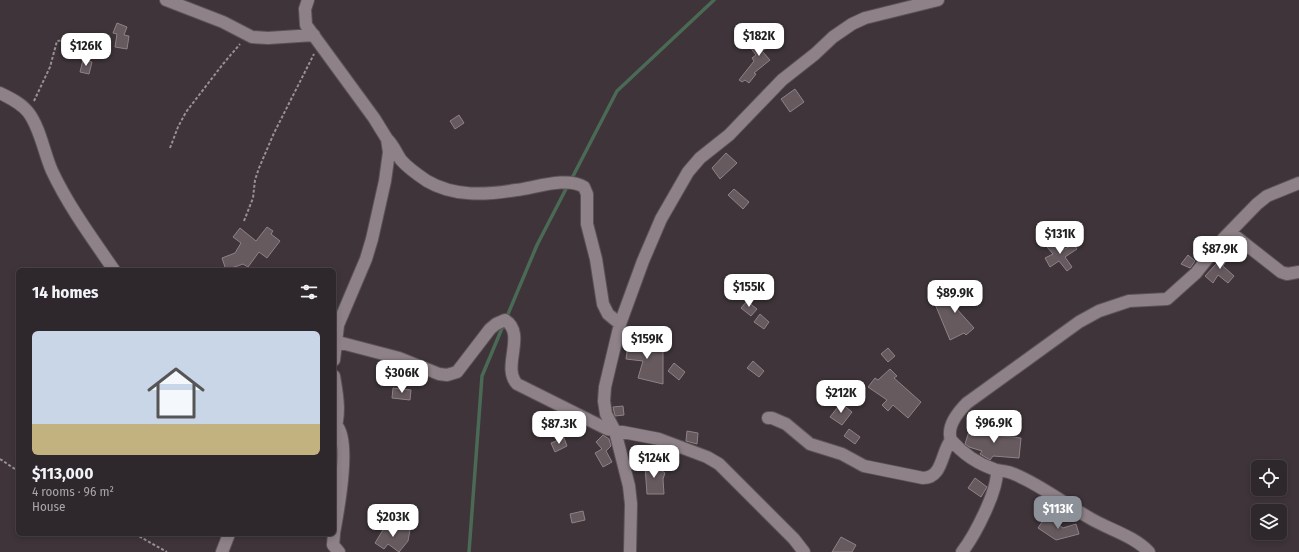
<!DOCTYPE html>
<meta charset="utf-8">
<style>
body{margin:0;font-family:"Fira Sans Condensed",sans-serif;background:#3a3337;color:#f1f3f6;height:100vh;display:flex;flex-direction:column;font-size:15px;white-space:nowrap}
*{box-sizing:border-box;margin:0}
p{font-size:13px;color:#a7a5a9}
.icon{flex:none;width:22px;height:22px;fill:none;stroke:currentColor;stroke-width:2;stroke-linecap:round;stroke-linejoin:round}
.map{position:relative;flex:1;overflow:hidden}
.panel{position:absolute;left:16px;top:268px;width:320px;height:268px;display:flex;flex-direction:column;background:#2e272b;border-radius:6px;box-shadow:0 2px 6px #0003,0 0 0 1px #494447}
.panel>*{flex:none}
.buttons{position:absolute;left:1251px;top:460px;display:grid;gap:8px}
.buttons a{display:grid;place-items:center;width:36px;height:36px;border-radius:6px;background:#2e272b;box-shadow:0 2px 6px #0003,0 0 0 1px #494447;font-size:20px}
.price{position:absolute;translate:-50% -34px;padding:0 9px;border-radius:8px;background:#fff;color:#222;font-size:13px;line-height:26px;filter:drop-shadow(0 1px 2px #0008)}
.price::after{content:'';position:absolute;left:50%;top:24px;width:12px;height:9px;margin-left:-6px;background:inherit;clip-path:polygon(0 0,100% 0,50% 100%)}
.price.selected{background:#8c9099;color:#fff}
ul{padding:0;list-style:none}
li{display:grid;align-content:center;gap:8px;height:212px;padding:0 16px}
li span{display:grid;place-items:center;height:124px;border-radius:6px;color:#555}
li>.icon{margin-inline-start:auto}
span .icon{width:72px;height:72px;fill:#fffc;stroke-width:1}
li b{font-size:17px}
h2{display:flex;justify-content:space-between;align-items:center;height:48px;padding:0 16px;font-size:17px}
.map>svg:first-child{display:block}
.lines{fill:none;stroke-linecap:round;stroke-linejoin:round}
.stream{stroke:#4a6a56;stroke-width:3.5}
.building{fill:#665a5f;stroke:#8e8287}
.minor-casing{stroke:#5b5356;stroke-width:14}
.path{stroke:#989094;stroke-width:2;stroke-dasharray:3 2;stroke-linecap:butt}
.minor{stroke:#8e8288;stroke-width:12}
</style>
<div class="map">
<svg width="1299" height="552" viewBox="0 0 1299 552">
<rect width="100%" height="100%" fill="#3e3439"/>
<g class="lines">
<path class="stream" d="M571 180 617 91 714 0
M469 552 482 376 537 245 568 185"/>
</g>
<path class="building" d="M117 23 127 27 124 35 129 36 127 49 115 47 117 34 113 33Z
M773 33 778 41 762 51 770 60 754 73 756 74 749 83 745 80 742 82 739 80 754 61 752 58 756 55 749 46Z
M83 60 92 62 89 74 80 72Z
M795 89 804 102 790 112 781 99Z
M459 115 464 123 455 129 450 121Z
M726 153 737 163 720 179 712 168Z
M734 189 749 202 743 209 728 195Z
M267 227 273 231 271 234 280 241 267 258 259 252 248 267 243 264 226 270 222 258 235 253 241 243 233 237 240 228 256 241Z
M1054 241 1061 251 1074 244 1077 249 1065 257 1072 267 1067 271 1059 261 1050 267 1045 258 1053 254 1047 247Z
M1228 251 1231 253 1223 266 1234 276 1228 283 1218 275 1213 283 1205 276Z
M1188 255 1195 261 1190 268 1181 264Z
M969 289 972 303 955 307 974 328 966 335 964 333 950 340 935 304 959 294 958 291Z
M747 301 757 309 751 316 741 308Z
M760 314 769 322 764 329 754 322Z
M629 338 642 340 641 346H663V384L638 378 643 361 626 359Z
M888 348 895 356 888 362 881 354Z
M753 361 764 371 759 377 747 368Z
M674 363 685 372 679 380 668 371Z
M890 369 897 376 894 378 921 402 908 418 893 405 888 411 882 405 887 400 868 387 875 378 878 380Z
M393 388 411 390 410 400 392 398Z
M841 403 852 412 842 425 830 417Z
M623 406 624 415 615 416 613 407Z
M989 427 997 429 995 435 1021 438 1019 458 993 456 990 460 980 454 982 451 969 447 965 444 970 428 987 434Z
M849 429 860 437 855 444 844 436Z
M687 431 698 433 697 444 686 441Z
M603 435 609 439 611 446 606 451 612 462 603 467 595 453 602 449 596 442Z
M564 438 567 446 555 452 551 443Z
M649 461 665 473 663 479 664 494H647L645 466Z
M975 478 987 487 981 497 968 488Z
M583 511 585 520 572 523 570 514Z
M1046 516 1063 528 1076 524 1079 534 1056 540 1038 528Z
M386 525 410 530 408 541 399 552 388 544 384 549 375 543Z
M841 537 856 545 852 552H832Z"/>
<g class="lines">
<defs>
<path id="minor" d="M166 0 223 22 252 37 268 38 314 35
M308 0 305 9 306 25 374 118 387 139 389 152 385 181 372 239 366 259 338 325 334 360
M0 93C10 98 21 103 28 112 40 127 44 153 52 171 69 207 92 238 114 270
M388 140C394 146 396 153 401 160 408 168 418 175 427 181 454 197 486 195 516 190 534 188 568 176 584 187L587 194V224L596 259 603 304 608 314 620 324
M1230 232 1281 272 1287 274 1299 272
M334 341 399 358 439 374 447 375 457 372 490 329 496 324 505 320C527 334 501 367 517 384L607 429 659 439 707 457 719 464 794 539 804 552
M334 376C337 394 341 414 334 432
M768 418H772L786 424 810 444 842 454 864 466 923 478C943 478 941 452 951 440
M334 533C338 511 351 442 337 426
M334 534 333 545 339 552
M222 552 229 534
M630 552 631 504 629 486 615 431 606 414 604 401 605 387 620 324 643 261 661 219 688 172 700 158 729 135 782 80 815 54 833 37 852 24 865 18 938 0
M962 552C975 535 998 491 997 470
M1149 552C1133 535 1107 529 1088 517 1063 503 1041 485 1014 474 1008 471 1002 471 996 470 978 464 963 454 951 440 946 426 958 412 967 403L1079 322 1099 311 1129 301 1167 299 1196 273 1223 239 1257 204 1267 196 1299 183"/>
</defs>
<use href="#minor" class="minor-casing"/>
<path class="path" d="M34 101 50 67 57 41 64 40 91 49
M170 148 178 127 186 112 223 64 240 44
M244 221 253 198 255 180 259 168 274 133 314 54
M0 459 18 471
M135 534 167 552"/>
<use href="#minor" class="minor"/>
</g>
</svg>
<div class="buttons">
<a><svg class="icon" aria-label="locate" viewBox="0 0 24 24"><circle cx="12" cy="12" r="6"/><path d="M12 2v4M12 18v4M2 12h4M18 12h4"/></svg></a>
<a><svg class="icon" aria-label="layers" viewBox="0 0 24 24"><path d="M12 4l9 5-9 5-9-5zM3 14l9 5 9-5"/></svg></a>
</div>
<b class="price" style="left:759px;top:57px">$182K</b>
<b class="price" style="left:86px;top:67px">$126K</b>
<b class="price" style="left:1060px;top:255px">$131K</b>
<b class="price" style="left:1220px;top:270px">$87.9K</b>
<b class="price" style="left:749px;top:308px">$155K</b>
<b class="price" style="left:955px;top:314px">$89.9K</b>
<b class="price" style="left:647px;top:360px">$159K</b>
<b class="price" style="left:402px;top:394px">$306K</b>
<b class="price" style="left:841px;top:414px">$212K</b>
<b class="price" style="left:994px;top:444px">$96.9K</b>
<b class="price" style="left:559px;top:445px">$87.3K</b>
<b class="price" style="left:654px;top:479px">$124K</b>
<b class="price selected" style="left:1058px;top:530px">$113K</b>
<b class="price" style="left:393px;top:538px">$203K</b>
<section class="panel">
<h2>14 homes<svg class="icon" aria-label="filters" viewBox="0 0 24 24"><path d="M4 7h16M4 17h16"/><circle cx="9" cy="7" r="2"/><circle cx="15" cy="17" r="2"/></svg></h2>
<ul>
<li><span style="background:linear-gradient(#c9d6e8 75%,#c2b280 0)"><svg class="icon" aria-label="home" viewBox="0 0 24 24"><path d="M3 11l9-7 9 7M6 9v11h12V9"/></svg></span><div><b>$113,000</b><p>4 rooms · 96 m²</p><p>House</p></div></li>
</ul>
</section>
</div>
